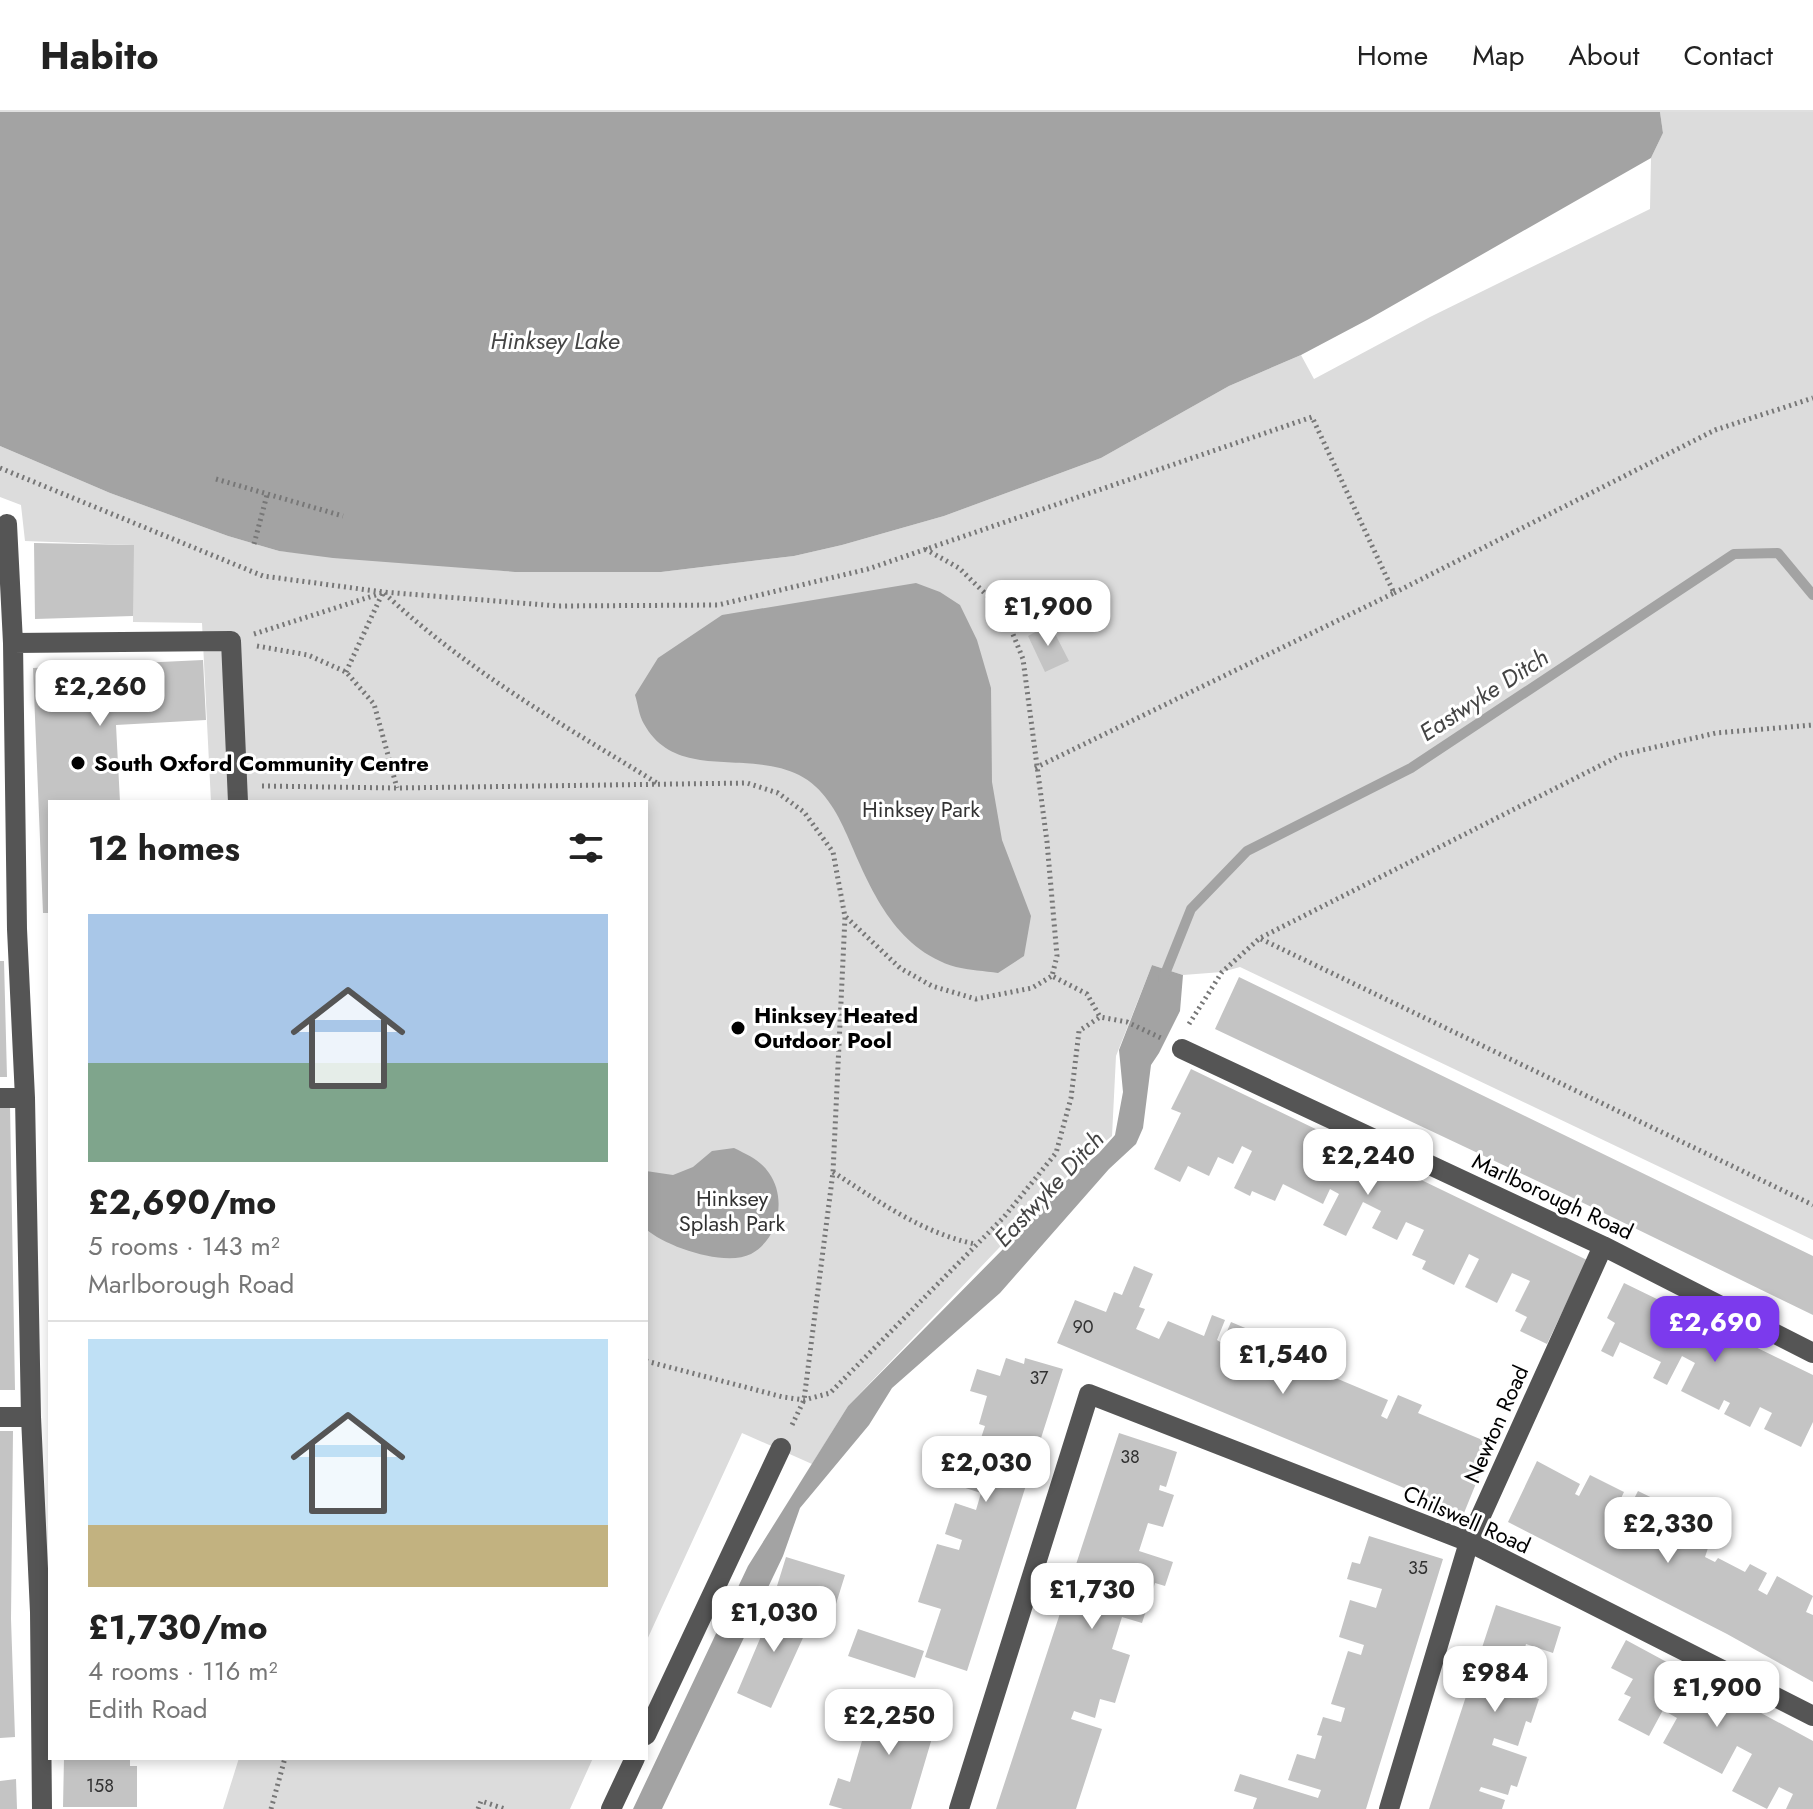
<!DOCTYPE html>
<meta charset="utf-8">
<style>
body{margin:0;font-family:Jost,sans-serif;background:#f6f6f6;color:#222;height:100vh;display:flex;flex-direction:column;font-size:30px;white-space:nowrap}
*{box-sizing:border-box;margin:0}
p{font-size:26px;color:#767676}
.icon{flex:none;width:44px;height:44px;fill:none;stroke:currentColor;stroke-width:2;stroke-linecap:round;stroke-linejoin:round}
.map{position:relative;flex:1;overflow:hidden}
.details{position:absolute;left:48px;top:688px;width:600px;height:960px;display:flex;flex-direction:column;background:#fff;border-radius:0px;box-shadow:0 4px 12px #0003}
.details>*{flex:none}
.price{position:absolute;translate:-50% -68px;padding:0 18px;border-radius:16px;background:#fff;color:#222;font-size:26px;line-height:52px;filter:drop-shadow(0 2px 4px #0008)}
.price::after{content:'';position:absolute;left:50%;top:48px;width:24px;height:18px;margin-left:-12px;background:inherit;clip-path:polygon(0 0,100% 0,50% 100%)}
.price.on{background:#7c3aed;color:#fff}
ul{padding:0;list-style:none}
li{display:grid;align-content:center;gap:16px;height:424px;padding:0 40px}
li+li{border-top:2px solid #e0e0e0}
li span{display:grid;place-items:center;height:248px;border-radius:0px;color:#555}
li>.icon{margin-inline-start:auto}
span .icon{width:144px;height:144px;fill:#fffc;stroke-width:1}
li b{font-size:34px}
h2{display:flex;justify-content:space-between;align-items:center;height:96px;padding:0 40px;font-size:34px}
header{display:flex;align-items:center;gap:48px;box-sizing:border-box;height:112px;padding:0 40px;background:#fff;border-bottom:2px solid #e0e0e0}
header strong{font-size:38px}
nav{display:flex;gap:44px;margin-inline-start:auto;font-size:28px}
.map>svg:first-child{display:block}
.green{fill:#dcdcdc}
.water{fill:#a3a3a3}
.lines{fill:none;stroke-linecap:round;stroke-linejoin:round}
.stream{stroke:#a3a3a3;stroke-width:10}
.building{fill:#c4c4c4}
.path{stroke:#777;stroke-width:5;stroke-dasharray:2 4;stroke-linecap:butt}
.minor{stroke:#555;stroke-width:20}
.poi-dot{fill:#000;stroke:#fff;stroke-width:3}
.labels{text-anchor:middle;stroke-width:6;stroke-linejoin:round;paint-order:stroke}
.number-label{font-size:18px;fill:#313131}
.poi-label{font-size:22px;font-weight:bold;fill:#000;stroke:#fff;text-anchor:start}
.park-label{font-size:22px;fill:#333;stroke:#fff}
.street-label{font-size:22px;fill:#000;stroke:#fff}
.water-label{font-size:24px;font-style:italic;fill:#444;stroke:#fff}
</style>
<header>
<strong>Habito</strong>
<nav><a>Home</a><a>Map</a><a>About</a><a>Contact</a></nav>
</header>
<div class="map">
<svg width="1813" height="1697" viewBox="0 0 1813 1697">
<rect width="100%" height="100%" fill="#fff"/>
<path class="green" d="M1660 0H1813V1128L1240 855 1222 860 1183 863 1152 853 1116 944 1112 1024 1085 1046 848 1294 812 1352 742 1321 646 1530V690H211L202 511 133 510V433L25 429 21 393 0 385V334L110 381 228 424 279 439 515 460H661L794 444 842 433 944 404 1101 346 1229 274 1301 243 1314 267 1430 205 1650 97 1651 46 1663 21Z
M239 1646H593L570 1697H223Z"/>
<path class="water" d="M0 0H1660L1663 21 1651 46 1369 207 1301 243 1229 274 1101 346 944 404 842 433 794 444 661 460H515L333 446 279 439 228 424 110 381 0 334Z
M916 471 940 480 960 493 977 528 991 576 992 670 1002 728 1031 804 1024 844 998 861C985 859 969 858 956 855 894 837 870 776 847 723 837 700 823 675 799 663 749 637 676 670 644 612 639 604 638 592 635 583L658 546 722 503Z
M1152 853 1183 863 1180 899 1159 941 1151 953 1143 1016 1136 1032 1109 1057 1000 1181 892 1276 869 1313 800 1396 783 1444 662 1697H633L748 1454 848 1294 1010 1130 1059 1075 1099 1041 1115 1023 1123 980 1119 938Z
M734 1036C748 1043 760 1048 769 1061 787 1086 779 1127 751 1142 725 1155 666 1135 646 1117V1059L673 1063 693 1055 712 1039Z"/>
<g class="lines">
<path class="stream" d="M1163 867 1191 797 1247 739 1411 656 1734 442 1778 441 1813 483"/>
</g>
<path class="building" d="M34 431 134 433 133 504 35 507Z
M1050 512 1069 549 1045 560 1028 524Z
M203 548 206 608 116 613 120 690H50V801H43L33 556Z
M0 849H4L7 965H0Z
M1239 865 1813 1144V1203L1573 1086 1215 917Z
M1191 957 1587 1148 1547 1232 1520 1219 1527 1205 1515 1199 1530 1169 1512 1161 1497 1191 1465 1175 1479 1147 1469 1142 1454 1173 1422 1157 1426 1149 1412 1143 1424 1118 1406 1110 1397 1128 1372 1116 1381 1099 1363 1090 1346 1124 1323 1113 1339 1082 1330 1077 1323 1092 1283 1072 1275 1089 1252 1079 1250 1084 1234 1076 1252 1039 1242 1034 1233 1052 1218 1045 1209 1064 1188 1054 1180 1070 1154 1057 1181 1001 1171 997Z
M0 993H10L15 1278H0Z
M1134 1154 1153 1162 1139 1195 1145 1197 1136 1217 1159 1227 1168 1209 1204 1224 1212 1203 1225 1208 1217 1228 1222 1231 1231 1210 1331 1252 1326 1262 1388 1288 1381 1304 1387 1307 1398 1283 1422 1293 1418 1301 1492 1332 1464 1401 1057 1231 1075 1188 1106 1200 1114 1180 1122 1183Z
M1624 1171 1813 1263V1310L1801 1335 1764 1317 1772 1301 1760 1295 1750 1315 1724 1302 1730 1291 1724 1288 1719 1298 1681 1279 1695 1251 1682 1244 1667 1273 1653 1266 1661 1250 1620 1230 1613 1245 1601 1239 1615 1211 1607 1206Z
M1006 1246 1024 1252 1025 1246 1063 1257 967 1559 925 1545 941 1497 918 1490 937 1432 959 1438 962 1428 945 1422 955 1391 976 1398 981 1381 931 1365 936 1348 947 1351 952 1337 991 1349 995 1338 979 1332 985 1314 979 1312 987 1284 970 1279 977 1257 1000 1264Z
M0 1319H13L11 1507 15 1625 0 1626Z
M1119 1321 1177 1340 1166 1375 1160 1373 1159 1378 1174 1383 1163 1415 1148 1411 1139 1439 1173 1450 1165 1474 1155 1471 1142 1511 1122 1505 1112 1537 1130 1543 1115 1591 1100 1587 1095 1606 1074 1599 1071 1607 1102 1617 1076 1697H996Z
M1537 1349 1580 1372 1575 1382 1579 1384 1590 1363 1624 1380 1612 1405 1622 1410 1638 1379 1675 1397 1657 1433 1665 1437 1674 1419 1708 1436 1705 1445 1715 1450 1718 1446 1745 1460 1750 1452 1767 1461 1758 1478 1767 1483 1777 1464 1813 1484 1806 1500 1813 1503V1570L1727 1522 1508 1410Z
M1369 1424 1443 1447 1366 1697H1253L1257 1686 1234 1679 1240 1662 1318 1686 1321 1678 1288 1668 1297 1642 1315 1647 1322 1624 1317 1623 1323 1605 1341 1610 1345 1596 1331 1592 1348 1539 1361 1543 1364 1533 1339 1525 1350 1488 1376 1496 1382 1477 1347 1467 1352 1450 1360 1452Z
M786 1445 845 1463 836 1492 777 1474Z
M776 1489 812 1506 771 1596 737 1581Z
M1496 1493 1561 1515 1553 1541 1526 1532 1524 1540 1545 1547 1536 1575 1530 1573 1527 1583 1539 1587 1531 1611 1526 1609 1518 1634 1494 1626 1492 1633 1527 1645 1517 1675 1511 1673 1508 1683 1481 1675 1479 1679 1505 1688 1502 1697H1429Z
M858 1517 924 1539 915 1566 848 1544Z
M1626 1528 1813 1629V1697H1786L1793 1682 1779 1675 1767 1697 1732 1679 1752 1642 1737 1634 1722 1662 1663 1631 1677 1606 1663 1598 1649 1624 1618 1608 1631 1585 1624 1582 1633 1567 1611 1556Z
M873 1580 940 1599 911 1697H843L829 1693 838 1666 850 1670 864 1622 888 1629 890 1621 864 1613Z
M64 1646H130V1654H137V1695H63Z
M16 1667 17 1697H0V1669Z"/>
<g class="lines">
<path class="path" d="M0 356 263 464 383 480 558 494 718 493 868 457 1312 305 1394 481 1035 656
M216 367 343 404
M254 432 267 383
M925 437 959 456 1004 500 1023 547 1047 730 1057 844 1052 864 1087 882 1100 905
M1394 481 1715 318 1813 286
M254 522 382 481
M257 534 308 543 346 560 374 592 397 676
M346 560 383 480C467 559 560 611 657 671
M262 674 397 676 747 671 778 681 804 700 833 740 845 805 833 1060 804 1288 792 1313
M846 805 900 856 932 874 976 887 1032 876 1052 864
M1261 827 1813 1093
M1189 912 1222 860 1260 826 1621 643 1716 621 1813 613
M833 1060C878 1089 922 1121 975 1132
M646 1249 783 1285 804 1288 830 1281 1004 1105 1056 1041 1071 986 1079 919 1100 905 1127 910 1161 926
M271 1697 285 1646
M478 1697 481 1689 505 1697"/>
<path class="minor" d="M7 412 13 531 17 817 25 986 31 1305 40 1500 42 1697
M13 531 231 529 238 690
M1182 937 1603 1134 1813 1241
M0 986H25
M0 1305H31
M646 1623 781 1336
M611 1697 635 1646
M959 1697 1089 1282 1469 1430 1813 1604
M1389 1697 1469 1430 1603 1134"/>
</g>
<g class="poi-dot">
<circle cx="78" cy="651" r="8"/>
<circle cx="738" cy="916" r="8"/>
</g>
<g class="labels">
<g class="number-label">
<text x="1083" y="1221">90</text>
<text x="1039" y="1272">37</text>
<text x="1130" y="1351">38</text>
<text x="1418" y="1462">35</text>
<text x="100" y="1680">158</text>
</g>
<g class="poi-label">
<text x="94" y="659">South Oxford Community Centre</text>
<text x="754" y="911">Hinksey Heated<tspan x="754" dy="25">Outdoor Pool</tspan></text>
</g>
<g class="park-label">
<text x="921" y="705">Hinksey Park</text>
<text x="732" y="1094">Hinksey<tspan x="732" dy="25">Splash Park</tspan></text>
</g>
<g class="street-label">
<text transform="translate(1553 1084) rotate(25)" y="8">Marlborough Road</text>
<text transform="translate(1496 1312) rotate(-66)" y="8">Newton Road</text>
<text transform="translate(1467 1407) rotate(24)" y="8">Chilswell Road</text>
</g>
<g class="water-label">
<text x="555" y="237">Hinksey Lake</text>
<text transform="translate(1484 583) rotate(-33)" y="8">Eastwyke Ditch</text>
<text transform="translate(1049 1077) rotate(-47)" y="8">Eastwyke Ditch</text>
</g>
</g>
</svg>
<b class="price" style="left:1048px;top:536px">£1,900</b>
<b class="price" style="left:100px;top:616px">£2,260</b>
<b class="price" style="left:1368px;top:1085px">£2,240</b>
<b class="price on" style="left:1715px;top:1252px">£2,690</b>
<b class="price" style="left:1283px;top:1284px">£1,540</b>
<b class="price" style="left:986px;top:1392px">£2,030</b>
<b class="price" style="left:1668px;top:1453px">£2,330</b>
<b class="price" style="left:1092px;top:1519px">£1,730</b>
<b class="price" style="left:774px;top:1542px">£1,030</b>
<b class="price" style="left:1495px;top:1602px">£984</b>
<b class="price" style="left:1717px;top:1617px">£1,900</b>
<b class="price" style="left:889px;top:1645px">£2,250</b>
<section class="details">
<h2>12 homes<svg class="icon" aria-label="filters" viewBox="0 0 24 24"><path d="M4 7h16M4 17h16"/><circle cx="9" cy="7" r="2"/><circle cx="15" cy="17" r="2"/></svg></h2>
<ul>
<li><span style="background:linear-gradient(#a9c7e8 60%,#7fa58c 0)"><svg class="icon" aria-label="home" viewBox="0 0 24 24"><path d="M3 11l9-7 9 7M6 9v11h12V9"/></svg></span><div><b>£2,690/mo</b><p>5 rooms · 143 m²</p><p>Marlborough Road</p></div></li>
<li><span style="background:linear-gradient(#bfe0f5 75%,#c2b280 0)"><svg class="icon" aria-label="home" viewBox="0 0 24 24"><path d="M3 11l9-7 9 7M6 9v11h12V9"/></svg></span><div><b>£1,730/mo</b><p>4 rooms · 116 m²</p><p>Edith Road</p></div></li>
</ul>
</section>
</div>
